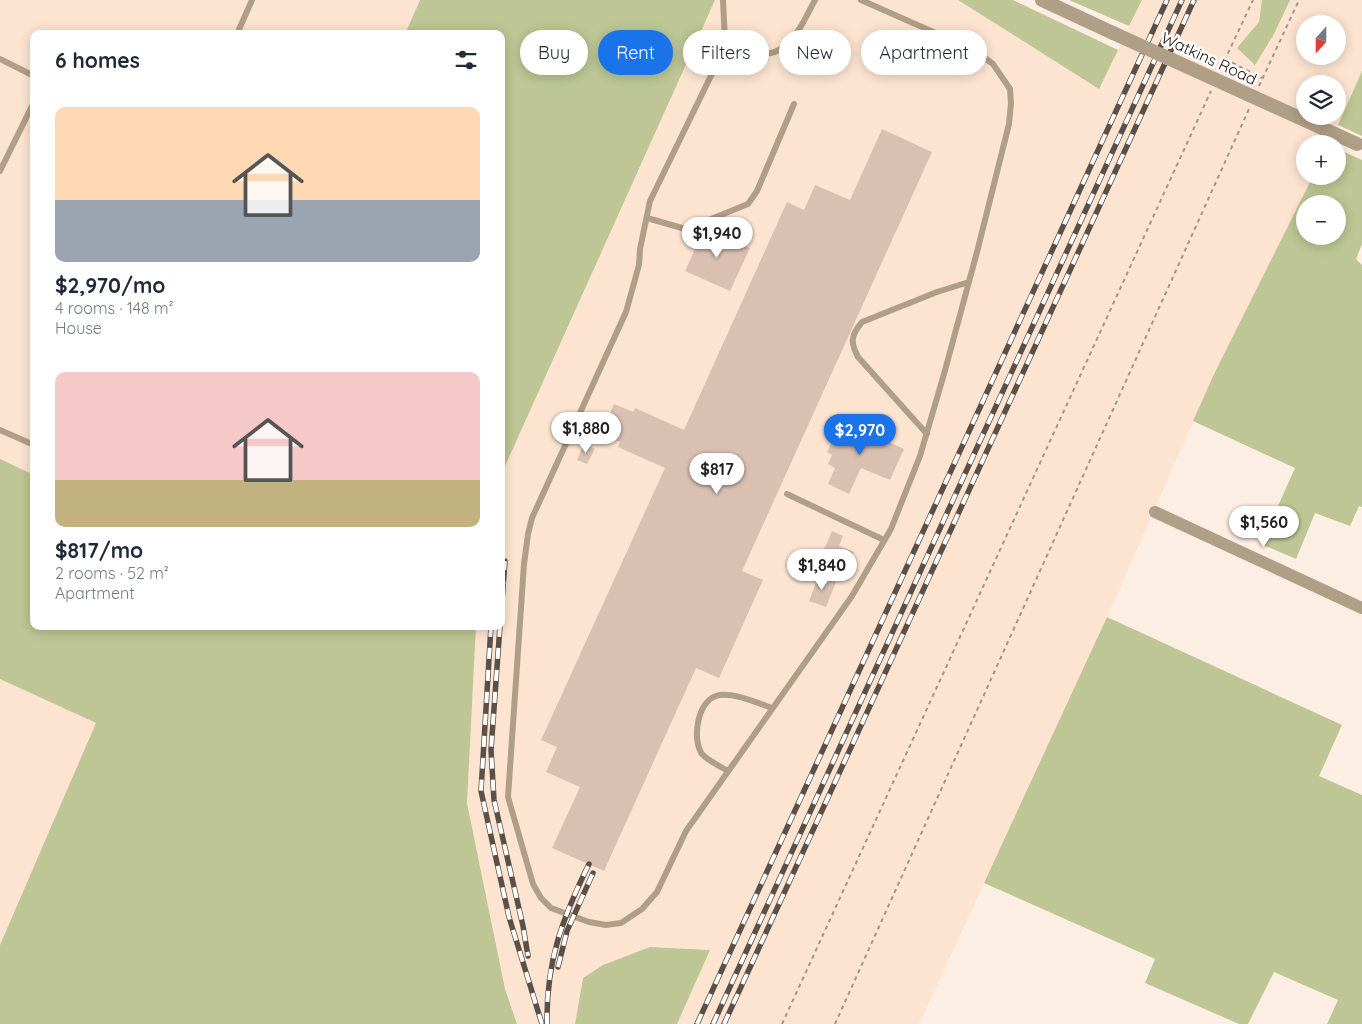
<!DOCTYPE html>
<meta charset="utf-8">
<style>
body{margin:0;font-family:Quicksand,sans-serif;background:#f2f2f3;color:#1f2937;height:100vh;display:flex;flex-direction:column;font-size:19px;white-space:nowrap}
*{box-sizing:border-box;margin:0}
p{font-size:16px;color:#747a83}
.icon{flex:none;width:28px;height:28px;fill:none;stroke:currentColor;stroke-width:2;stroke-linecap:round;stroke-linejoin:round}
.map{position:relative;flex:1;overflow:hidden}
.drawer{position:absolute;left:30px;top:30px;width:475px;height:600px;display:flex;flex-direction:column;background:#fff;border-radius:10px;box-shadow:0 2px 12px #0003}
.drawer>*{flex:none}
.top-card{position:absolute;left:520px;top:30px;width:475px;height:45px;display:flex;gap:10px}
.needle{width:32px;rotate:201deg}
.fabs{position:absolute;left:1296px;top:15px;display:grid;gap:10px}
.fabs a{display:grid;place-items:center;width:50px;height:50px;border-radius:50%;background:#fff;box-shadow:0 2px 12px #0003;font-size:25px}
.price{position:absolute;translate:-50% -42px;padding:0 11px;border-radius:18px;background:#fff;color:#222;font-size:16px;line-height:32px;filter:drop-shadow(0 1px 2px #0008)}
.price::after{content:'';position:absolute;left:50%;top:30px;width:15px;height:11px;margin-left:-8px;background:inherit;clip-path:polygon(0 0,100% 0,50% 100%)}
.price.current{background:#1a73e8;color:#fff}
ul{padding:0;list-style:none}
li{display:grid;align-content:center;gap:10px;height:265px;padding:0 25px}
li span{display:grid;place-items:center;height:155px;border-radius:10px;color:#555}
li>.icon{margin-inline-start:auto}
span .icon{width:90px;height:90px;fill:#fffc;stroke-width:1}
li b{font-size:21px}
h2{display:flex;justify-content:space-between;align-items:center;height:60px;padding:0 25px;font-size:21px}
.chip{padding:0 18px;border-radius:22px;background:#fff;box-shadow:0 2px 12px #0003;font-size:18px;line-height:45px}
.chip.current{background:#1a73e8;color:#fff}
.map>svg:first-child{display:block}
.built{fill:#fce4d0;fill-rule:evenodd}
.green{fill:#bdc694;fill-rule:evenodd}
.building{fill:#dac0b1}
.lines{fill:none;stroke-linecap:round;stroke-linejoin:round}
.path{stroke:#a2968d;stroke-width:2;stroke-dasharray:4 4;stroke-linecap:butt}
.service{stroke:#b09f87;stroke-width:6}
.minor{stroke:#b09f87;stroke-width:12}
.tertiary{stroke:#b09f87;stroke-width:14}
.rail-casing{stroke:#5a5048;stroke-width:5.5}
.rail{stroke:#fff;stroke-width:4;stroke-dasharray:11;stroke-linecap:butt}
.tertiary-bridge{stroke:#b09f87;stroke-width:14}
.labels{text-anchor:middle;stroke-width:5;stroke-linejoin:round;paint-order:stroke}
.street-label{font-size:16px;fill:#1b130d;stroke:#fff}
</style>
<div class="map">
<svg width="1362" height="1024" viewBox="0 0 1362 1024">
<rect width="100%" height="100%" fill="#fdeee3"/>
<path class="built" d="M0 0H420L405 34H34V475L0 459Z
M715 0H958L1099 89 1142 0H1362V71L1330 144H1305V176H1313L1215 372 1107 617 919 1024H677L710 950 650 947 603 965 583 978 575 1024H519L517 1023 505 989 467 803 476 626H501V475ZM1305 24H1338V56H1305ZM1305 84H1338V116H1305Z
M0 679 97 723 0 945Z"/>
<path class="green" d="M420 0H715L501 475V34H405Z
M958 0H1013L1118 50 1099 89Z
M1069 0H1142L1129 26Z
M1262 0H1290L1274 34 1255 65 1237 48 1259 22Z
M1362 71V136L1338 125Z
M1338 149 1362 160V244L1356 259 1362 265V507L1359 506 1350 526 1315 513 1296 559 1261 544 1295 468 1193 421 1215 372 1313 176H1338ZM1305 204H1338V236H1305Z
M0 459 34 475V626H476L467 803 505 989 517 1024H0V945L96 723 0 679Z
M1107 617 1342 725 1319 776 1362 795V1024H1327L1338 1000 1274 972 1248 1024H1239L1145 983 1155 959 984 883Z
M650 947 710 950 677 1024H575L583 978 603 965Z"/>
<path class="building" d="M882 129 932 152 742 571 763 580 719 678 696 668 604 871 552 848 580 787 546 772 557 747 541 740 665 468 618 447 620 442 601 434 614 404 633 412 635 408 684 430 787 202 804 210 815 185 850 200Z
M705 227 750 248 730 291 685 271Z
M842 421 904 449 890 480 861 468 849 494 828 484 835 468 828 464 832 455 827 452Z
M584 444 595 449 587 464 577 460Z
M832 531 843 536 839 546 854 552 848 565 822 554Z
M819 575 836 582 826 607 809 601Z"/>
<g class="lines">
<path class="path" d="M1225 59 1262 78
M1221 68 1253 0
M1259 86 1299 0
M782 1024 1211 91
M835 1024 1249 109"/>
<path class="service" d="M723 0 725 41 723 51 650 201 640 249 639 265 626 312 532 518 528 534 524 564 508 797 533 884 541 898 551 908 589 922 606 925 621 923 642 909 657 892 686 831 852 596 891 529 920 456 944 374 977 252 1009 124 1011 103 1010 89 993 64 974 50 861 0
M237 34 252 0
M725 41C732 44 739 49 746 51 787 65 799 29 815 0
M0 59 34 76
M0 171 34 102
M647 218 682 228H689L748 204 757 191 794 104
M0 430 34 445
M927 434 858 357C850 342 851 335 862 322L937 292 969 282
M787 494 884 540
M728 771C720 766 708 761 702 754 692 740 697 702 716 696 730 691 758 703 772 708"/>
<path class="minor" d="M1155 512 1362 608"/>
<path class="tertiary" d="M1042 0 1113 33"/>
<defs>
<path id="rail" d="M501 614 505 561
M491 626 481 791 509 917 542 1024
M500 626 491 750 494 800 523 926 528 956
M558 967 567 931 593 873
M547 1024C546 962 562 919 589 864
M697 1024 1167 0
M713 1024 1182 0
M724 1024 1194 0"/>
</defs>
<use href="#rail" class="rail-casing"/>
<use href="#rail" class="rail"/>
<path class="tertiary-bridge" d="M1113 33 1357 144"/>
</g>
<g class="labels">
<g class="street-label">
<text transform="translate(1209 58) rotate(25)" y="6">Watkins Road</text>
</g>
</g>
</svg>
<div class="fabs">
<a><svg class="needle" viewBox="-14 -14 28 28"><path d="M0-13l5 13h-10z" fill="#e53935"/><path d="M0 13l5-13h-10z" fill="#747a83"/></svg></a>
<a><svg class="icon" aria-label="layers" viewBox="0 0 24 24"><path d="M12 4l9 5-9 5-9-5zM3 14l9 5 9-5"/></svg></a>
<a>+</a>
<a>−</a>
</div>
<b class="price" style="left:717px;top:259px">$1,940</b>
<b class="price" style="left:586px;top:454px">$1,880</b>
<b class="price current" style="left:860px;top:456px">$2,970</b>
<b class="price" style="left:717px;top:495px">$817</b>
<b class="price" style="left:1264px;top:548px">$1,560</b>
<b class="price" style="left:822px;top:591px">$1,840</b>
<div class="top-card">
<a class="chip">Buy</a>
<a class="chip current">Rent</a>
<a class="chip">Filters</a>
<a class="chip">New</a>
<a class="chip">Apartment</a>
</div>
<section class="drawer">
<h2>6 homes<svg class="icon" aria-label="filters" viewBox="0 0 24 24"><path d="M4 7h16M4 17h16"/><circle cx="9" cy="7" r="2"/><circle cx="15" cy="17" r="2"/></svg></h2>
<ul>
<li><span style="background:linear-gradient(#ffd9b3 60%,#9aa5b1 0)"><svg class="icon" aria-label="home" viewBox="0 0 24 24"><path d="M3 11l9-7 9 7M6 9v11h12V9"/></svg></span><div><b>$2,970/mo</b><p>4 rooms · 148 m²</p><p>House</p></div></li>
<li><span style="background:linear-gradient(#f6c9c9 70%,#c2b280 0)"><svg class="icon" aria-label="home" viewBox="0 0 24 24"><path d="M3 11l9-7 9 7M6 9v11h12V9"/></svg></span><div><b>$817/mo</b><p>2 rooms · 52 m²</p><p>Apartment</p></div></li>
</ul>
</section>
</div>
